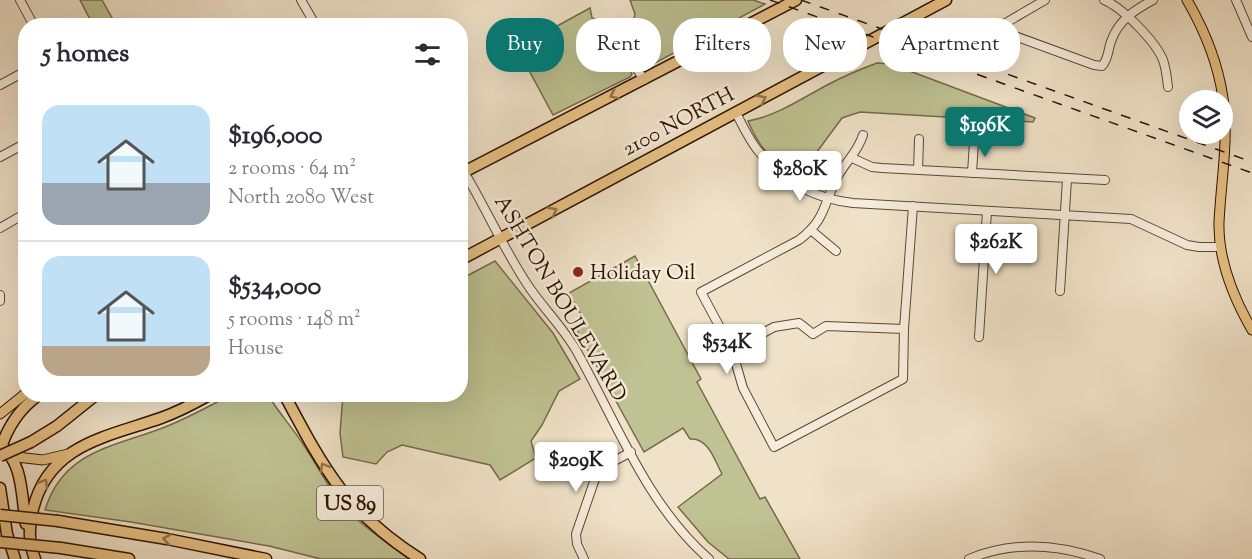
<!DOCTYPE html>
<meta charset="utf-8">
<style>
body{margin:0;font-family:"Sorts Mill Goudy",serif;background:#f2f2f3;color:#2b2b33;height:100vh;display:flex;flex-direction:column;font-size:22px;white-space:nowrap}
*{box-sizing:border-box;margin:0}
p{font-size:20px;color:#7c7c81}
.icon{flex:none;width:33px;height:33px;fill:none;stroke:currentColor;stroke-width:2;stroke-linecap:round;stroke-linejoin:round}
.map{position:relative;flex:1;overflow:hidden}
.details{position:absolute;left:18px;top:18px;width:450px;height:384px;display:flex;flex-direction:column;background:#fff;border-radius:24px;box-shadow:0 6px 24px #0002}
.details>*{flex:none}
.hud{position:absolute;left:486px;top:18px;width:570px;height:54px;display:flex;gap:12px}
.buttons{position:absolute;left:1179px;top:90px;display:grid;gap:12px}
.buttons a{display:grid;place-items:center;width:54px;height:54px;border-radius:50%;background:#fff;box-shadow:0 6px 24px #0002;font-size:30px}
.price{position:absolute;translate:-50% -51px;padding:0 14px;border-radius:6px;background:#fff;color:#222;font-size:20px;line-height:39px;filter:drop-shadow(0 2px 3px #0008)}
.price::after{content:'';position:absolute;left:50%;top:36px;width:18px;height:14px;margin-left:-9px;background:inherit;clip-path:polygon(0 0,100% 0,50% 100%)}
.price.active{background:#0f766e;color:#fff}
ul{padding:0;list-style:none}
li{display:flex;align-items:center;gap:18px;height:150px;padding:0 24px}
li+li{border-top:2px solid #e1e1e2}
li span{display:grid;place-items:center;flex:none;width:168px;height:120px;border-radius:18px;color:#555}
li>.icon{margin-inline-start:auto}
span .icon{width:72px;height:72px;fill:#fffc;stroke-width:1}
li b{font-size:26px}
h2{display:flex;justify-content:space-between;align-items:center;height:72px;padding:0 24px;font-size:26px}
.chip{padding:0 21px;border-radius:24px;background:#fff;box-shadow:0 6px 24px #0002;font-size:21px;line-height:54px}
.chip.active{background:#0f766e;color:#fff}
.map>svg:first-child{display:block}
.green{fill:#bfc292;stroke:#766a49;stroke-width:1.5}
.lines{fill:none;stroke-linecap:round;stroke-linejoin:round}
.minor-casing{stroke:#5e4632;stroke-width:10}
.major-casing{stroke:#2d1200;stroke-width:11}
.highway-casing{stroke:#2d1200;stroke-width:13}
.minor{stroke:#f5ecdb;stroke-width:8}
.major{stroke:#e8c184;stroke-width:9}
.highway{stroke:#e8c184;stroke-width:10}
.rail{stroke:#2d1200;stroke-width:1.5;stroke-dasharray:10 10;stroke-linecap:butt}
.highway-bridge-casing{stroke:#2d1200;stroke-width:13;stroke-linecap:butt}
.highway-bridge{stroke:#e8c184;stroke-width:10}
.oneway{stroke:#947249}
.poi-dot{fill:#8f2418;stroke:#f5ecdb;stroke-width:2}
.labels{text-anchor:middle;stroke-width:5;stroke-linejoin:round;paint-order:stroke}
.shield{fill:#f5ecdb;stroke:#695342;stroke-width:1.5}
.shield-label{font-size:20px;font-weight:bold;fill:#2d1200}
.street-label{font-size:21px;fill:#2d1200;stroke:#f5ecdb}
.poi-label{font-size:21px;fill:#2d1200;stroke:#f5ecdb;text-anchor:start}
</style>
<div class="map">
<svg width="1252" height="559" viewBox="0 0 1252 559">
<rect width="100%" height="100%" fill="#f0e2c8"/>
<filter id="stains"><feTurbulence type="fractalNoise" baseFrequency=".00333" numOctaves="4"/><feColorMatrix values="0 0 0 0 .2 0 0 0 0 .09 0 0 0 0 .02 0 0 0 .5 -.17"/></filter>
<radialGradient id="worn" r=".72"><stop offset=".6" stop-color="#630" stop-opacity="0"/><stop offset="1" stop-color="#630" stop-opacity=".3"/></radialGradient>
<path class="green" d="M80 0H102L116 25H93Z
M630 0H753L765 4 644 69 641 67 628 43 635 14Z
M590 8 592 18 603 21 602 36 604 43 621 53 632 74 630 77 553 115 517 48Z
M877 63 891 64 1035 118 1033 122 860 112 842 118 797 179C775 166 758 145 748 121 777 116 804 97 829 84 844 76 861 69 877 63Z
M635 256 701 379 697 382 760 499 765 497 800 559H729L708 542 678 507 722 474C715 461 708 437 690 439L683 428 644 452 573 323 580 319 581 315 569 293Z
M495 261 553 333 580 379 559 391 542 425 531 441 536 458 500 480 490 465 402 445 387 452 376 464 343 457 340 433 343 395 460 394 461 279Z
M232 394 268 395C278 412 292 427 303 444 318 466 329 490 347 510 365 528 388 544 409 559H321L269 546 131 522 45 510C63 450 115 447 165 427 188 418 210 406 232 394Z"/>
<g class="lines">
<defs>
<path id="minor" d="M20 0 34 26
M301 0 316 26
M1045 0 1004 24 1002 29 1004 32 1094 65 1102 66C1109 59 1108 47 1112 39 1119 20 1136 9 1153 0
M1104 0C1122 7 1156 42 1163 60 1166 68 1167 78 1168 87
M1236 0 1252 37
M614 33 644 80
M0 85 26 71
M736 113C743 126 750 142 760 153 783 182 816 199 853 203L1131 219 1187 245 1199 247H1221
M863 135C858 152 846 161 838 176 823 203 827 219 799 240L701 292 732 350 743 388 774 447 903 379 904 329 913 206
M0 157 26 143
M852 158 872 167 882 168 1105 180
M460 165C484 204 502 246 527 284 542 307 562 326 576 350 616 421 646 504 709 559
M918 170 919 139
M972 173 974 142
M0 228 26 213
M812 231 836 251
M1060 291 1067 179
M0 295V301
M979 337 987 211
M732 350 774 327 799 323 813 334 826 326 904 329
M584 559 577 544 576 534 597 473 603 467 631 452
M969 559C1012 541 1057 544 1100 559"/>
<path id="major" d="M1187 0C1205 31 1218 63 1223 98 1229 139 1221 181 1219 222 1218 260 1233 297 1252 330
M0 414 26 393
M8 456 43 460 68 454"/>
<path id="highway" d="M460 174 796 0
M460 260 946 0
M284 394C324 469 346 512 420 559
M31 442 57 426 97 394
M0 444C24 464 21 496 26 524
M0 451C7 427 20 408 40 394
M0 488 7 534 15 559
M58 521 167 539 266 559
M61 548 129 559
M35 559C28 542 29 527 33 509 49 444 107 437 161 418 178 412 195 403 211 394"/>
</defs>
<use href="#minor" class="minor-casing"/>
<use href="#major" class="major-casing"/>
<use href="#highway" class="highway-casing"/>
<use href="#minor" class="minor"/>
<use href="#major" class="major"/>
<use href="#highway" class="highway"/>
<path class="rail" d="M770 0 1252 173
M801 0 1252 162"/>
<defs>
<path id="highway-bridge" d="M0 456 31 442
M0 515 58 521
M0 542 61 548"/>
</defs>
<use href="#highway-bridge" class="highway-bridge-casing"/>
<use href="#highway-bridge" class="highway-bridge"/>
</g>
<defs><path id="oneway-chevron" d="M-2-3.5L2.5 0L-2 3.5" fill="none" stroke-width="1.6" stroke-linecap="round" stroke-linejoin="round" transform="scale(1.5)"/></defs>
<g class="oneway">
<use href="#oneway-chevron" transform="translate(614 95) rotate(154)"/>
<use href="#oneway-chevron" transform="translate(762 99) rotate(-28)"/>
<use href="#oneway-chevron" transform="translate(553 211) rotate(-28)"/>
<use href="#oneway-chevron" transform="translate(324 467) rotate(-121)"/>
<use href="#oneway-chevron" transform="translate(44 483) rotate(-60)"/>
<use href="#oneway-chevron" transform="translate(167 539) rotate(-170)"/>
</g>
<circle class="poi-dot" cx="578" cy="272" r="6"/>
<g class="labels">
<rect class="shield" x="317" y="486" width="66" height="34" rx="4.5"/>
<g class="shield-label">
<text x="350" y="510">US 89</text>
</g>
<g class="street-label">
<text transform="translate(678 121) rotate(-28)" y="7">2100 NORTH</text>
<text transform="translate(561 298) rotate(59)" y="7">ASHTON BOULEVARD</text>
</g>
<g class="poi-label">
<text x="590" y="279">Holiday Oil</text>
</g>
</g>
<rect width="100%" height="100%" filter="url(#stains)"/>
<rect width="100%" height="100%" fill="url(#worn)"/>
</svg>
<div class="buttons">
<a><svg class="icon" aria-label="layers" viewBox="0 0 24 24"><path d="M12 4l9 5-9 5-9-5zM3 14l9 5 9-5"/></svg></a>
</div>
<b class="price active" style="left:985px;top:158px">$196K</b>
<b class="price" style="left:800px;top:202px">$280K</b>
<b class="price" style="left:996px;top:275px">$262K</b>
<b class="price" style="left:727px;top:375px">$534K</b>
<b class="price" style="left:576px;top:493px">$209K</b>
<div class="hud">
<a class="chip active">Buy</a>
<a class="chip">Rent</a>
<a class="chip">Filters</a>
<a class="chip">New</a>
<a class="chip">Apartment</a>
</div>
<section class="details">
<h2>5 homes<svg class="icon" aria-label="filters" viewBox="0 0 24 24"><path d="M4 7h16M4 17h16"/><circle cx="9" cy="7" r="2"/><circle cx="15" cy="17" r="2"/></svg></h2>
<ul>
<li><span style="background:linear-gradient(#bfe0f5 65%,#9aa5b1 0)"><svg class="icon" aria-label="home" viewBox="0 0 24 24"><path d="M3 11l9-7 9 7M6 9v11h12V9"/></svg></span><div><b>$196,000</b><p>2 rooms · 64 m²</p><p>North 2080 West</p></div></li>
<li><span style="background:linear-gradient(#bfe0f5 75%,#b9a48a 0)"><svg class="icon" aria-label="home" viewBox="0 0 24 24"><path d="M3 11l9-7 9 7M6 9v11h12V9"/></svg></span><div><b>$534,000</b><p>5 rooms · 148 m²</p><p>House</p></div></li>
</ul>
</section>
</div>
